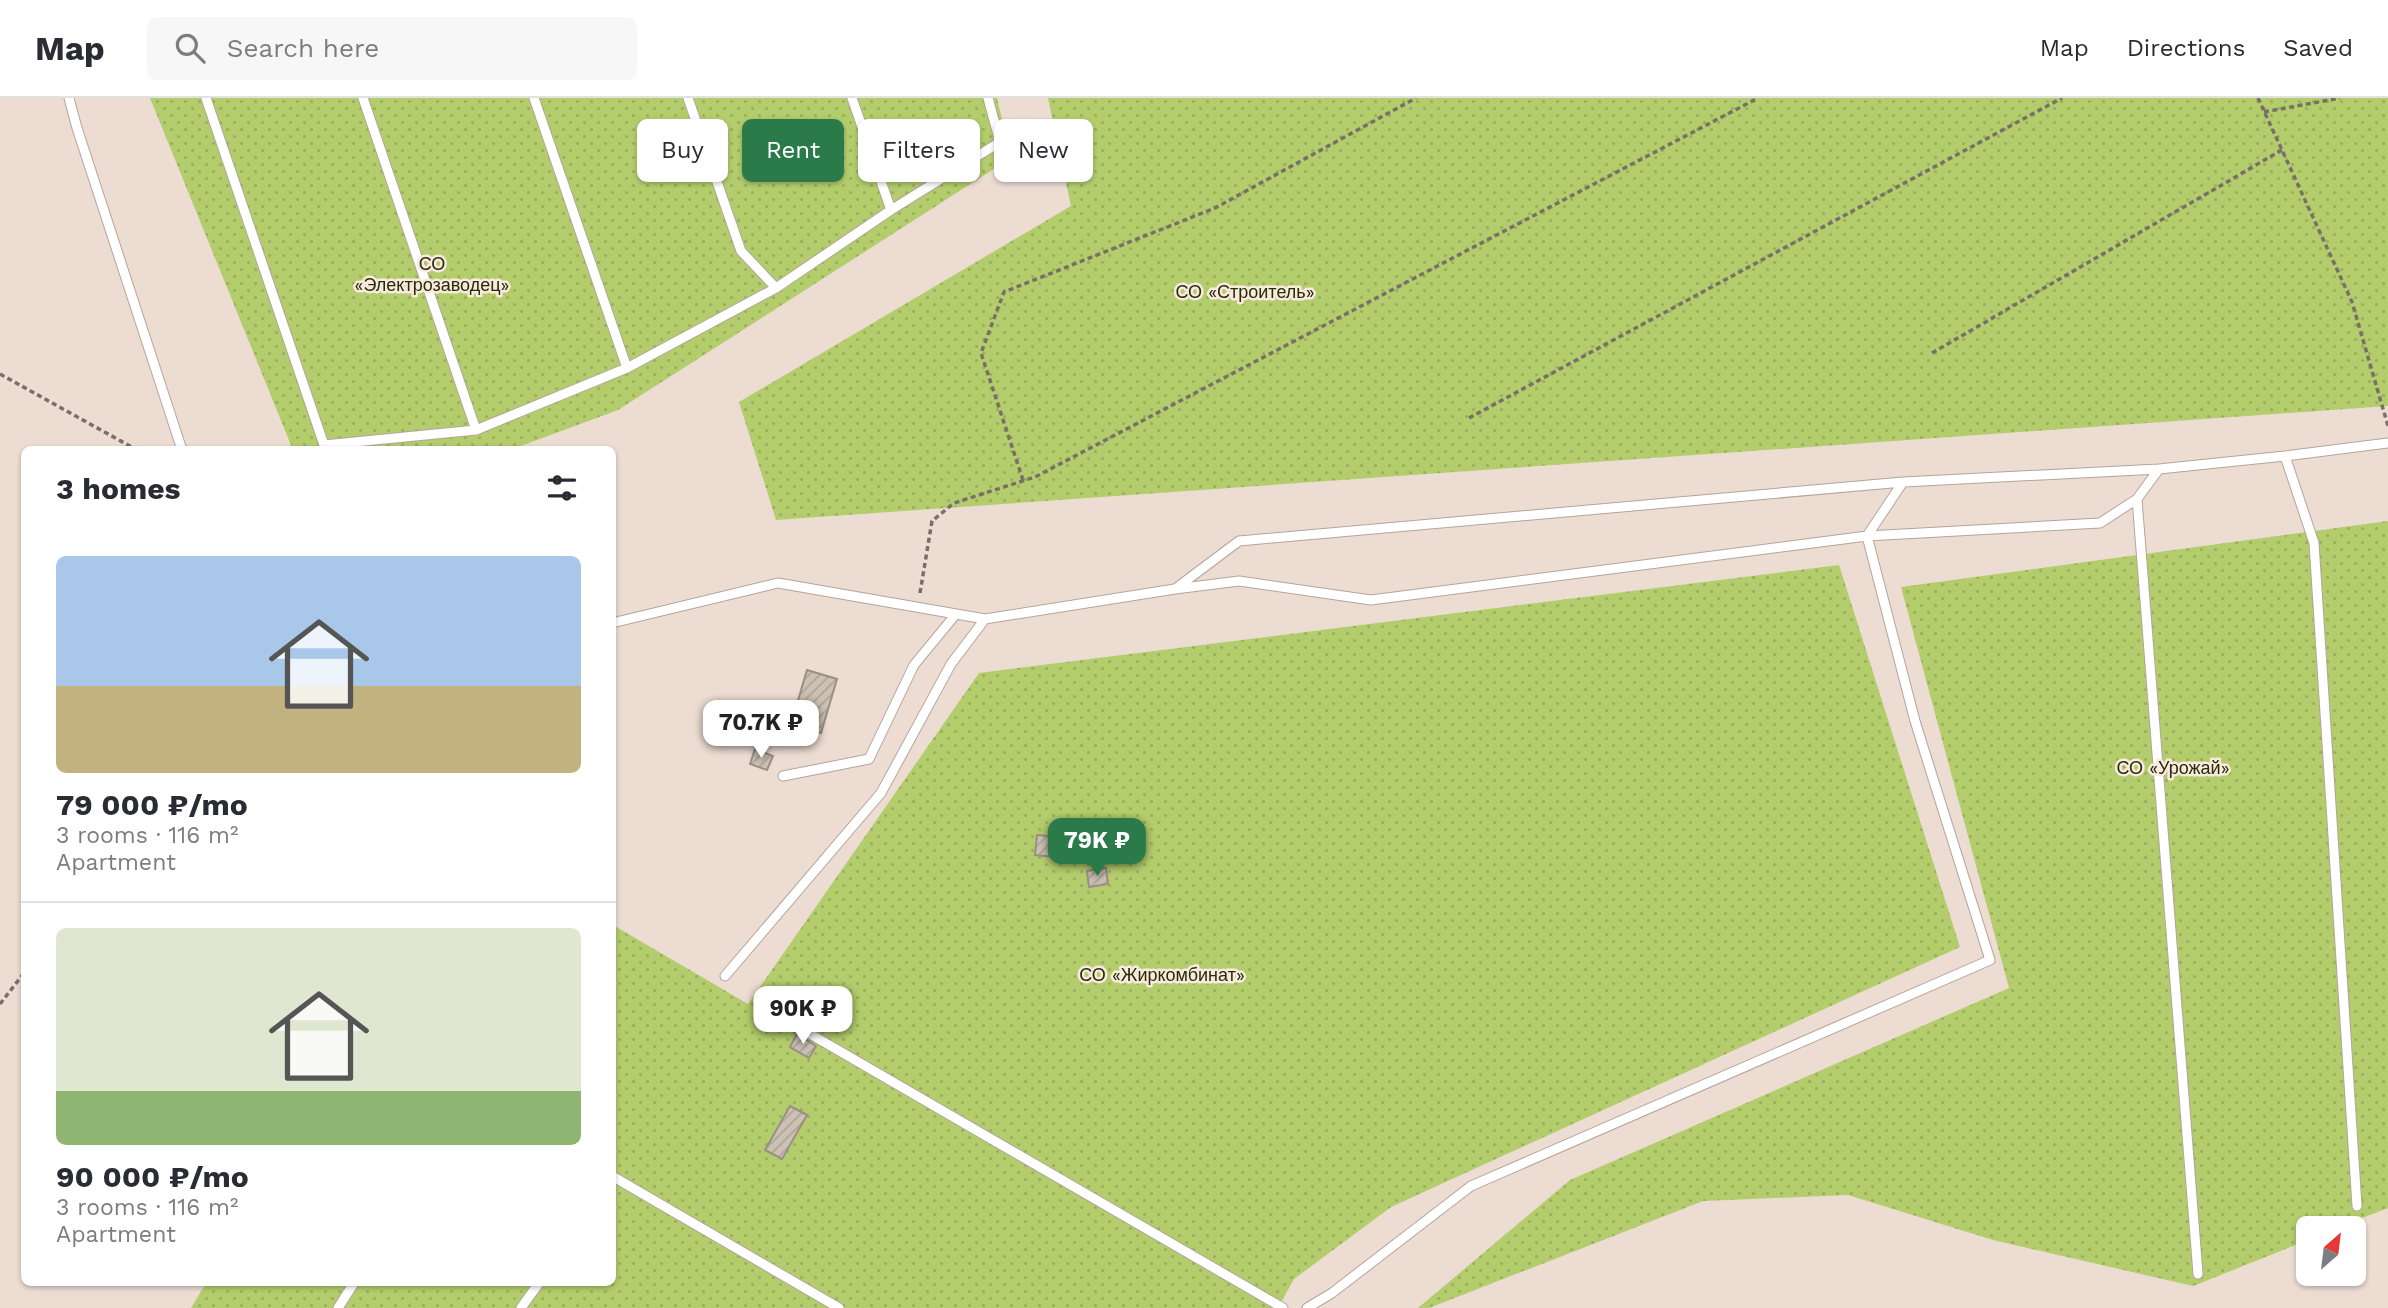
<!DOCTYPE html>
<meta charset="utf-8">
<style>
body{margin:0;font-family:"Work Sans",sans-serif;background:#f7f7f7;color:#2b2b33;height:100vh;display:flex;flex-direction:column;font-size:26px;white-space:nowrap}
*{box-sizing:border-box;margin:0}
p{font-size:23px;color:#7c7c81}
.icon{flex:none;width:38px;height:38px;fill:none;stroke:currentColor;stroke-width:2;stroke-linecap:round;stroke-linejoin:round}
.map{position:relative;flex:1;overflow:hidden}
.details{position:absolute;left:21px;top:348px;width:595px;height:840px;display:flex;flex-direction:column;background:#fff;border-radius:10px;box-shadow:0 2px 5px #0004}
.details>*{flex:none}
.banner{position:absolute;left:637px;top:21px;width:665px;height:63px;display:flex;gap:14px}
.needle{width:46px;rotate:28deg}
.fabs{position:absolute;left:2296px;top:1118px;display:grid;gap:14px}
.fabs a{display:grid;place-items:center;width:70px;height:70px;border-radius:10px;background:#fff;box-shadow:0 2px 5px #0004;font-size:35px}
.price{position:absolute;translate:-50% -60px;padding:0 16px;border-radius:14px;background:#fff;color:#222;font-size:23px;line-height:46px;filter:drop-shadow(0 2px 4px #0008)}
.price::after{content:'';position:absolute;left:50%;top:42px;width:21px;height:16px;margin-left:-10px;background:inherit;clip-path:polygon(0 0,100% 0,50% 100%)}
.price.active{background:#2b7a4a;color:#fff}
ul{padding:0;list-style:none}
li{display:grid;align-content:center;gap:14px;height:371px;padding:0 35px}
li+li{border-top:2px solid #e1e1e2}
li span{display:grid;place-items:center;height:217px;border-radius:10px;color:#555}
li>.icon{margin-inline-start:auto}
span .icon{width:126px;height:126px;fill:#fffc;stroke-width:1}
li b{font-size:30px}
h2{display:flex;justify-content:space-between;align-items:center;height:84px;padding:0 35px;font-size:30px}
.pill{padding:0 24px;border-radius:10px;background:#fff;box-shadow:0 2px 5px #0004;font-size:24px;line-height:63px}
.pill.active{background:#2b7a4a;color:#fff}
header{display:flex;align-items:center;gap:42px;box-sizing:border-box;height:98px;padding:0 35px;background:#fff;border-bottom:2px solid #e1e1e2}
header strong{font-size:33px}
nav{display:flex;gap:38px;margin-inline-start:auto;font-size:24px}
.search{width:490px;height:63px;background:#f7f7f7;display:flex;align-items:center;gap:18px;box-sizing:border-box;padding:0 24px;border-radius:10px;color:#7c7c81;font-size:26px}
.map>svg:first-child{display:block}
.garden{fill:url(#garden-dots)}
.building{fill:url(#building-hatch);stroke:#998f83;stroke-width:2}
.lines{fill:none;stroke-linecap:round;stroke-linejoin:round}
.service-casing{stroke:#b4a59c;stroke-width:11}
.path{stroke:#796f69;stroke-width:3.5;stroke-dasharray:5 3.5;stroke-linecap:butt}
.service{stroke:#fff;stroke-width:9}
.labels{text-anchor:middle;stroke-width:5;stroke-linejoin:round;paint-order:stroke}
.park-label{font-size:18px;fill:#252e05;stroke:#f9e9df}
</style>
<header>
<strong>Map</strong>
<div class="search"><svg class="icon" aria-label="search" viewBox="0 0 24 24"><circle cx="10" cy="10" r="6"/><path d="M15 15l6 6"/></svg>Search here</div>
<nav><a>Map</a><a>Directions</a><a>Saved</a></nav>
</header>
<div class="map">
<svg width="2388" height="1210" viewBox="0 0 2388 1210">
<defs>
<pattern id="garden-dots" width="8" height="8" patternUnits="userSpaceOnUse" patternTransform="scale(1.75)"><rect width="8" height="8" fill="#b3cd6c"/><path d="M2 2h.1M6 6h.1" fill="none" stroke="#99af5c" stroke-width="1.8" stroke-linecap="round"/></pattern>
<pattern id="building-hatch" width="6" height="6" patternUnits="userSpaceOnUse" patternTransform="scale(1.75)"><rect width="6" height="6" fill="#ccc1b4"/><path d="M-1 1l2-2M0 6l6-6M5 7l2-2" fill="none" stroke="#aea499"/></pattern>
</defs>
<rect width="100%" height="100%" fill="#ecdcd2"/>
<path class="garden" d="M150 0H997L1011 60 618 312 510 352H293Z
M1048 0H2388V308L776 422 739 304 1071 108Z
M2388 423V1110L2336 1130H2308V1142L2193 1188 1993 1142 1848 1097 1703 1103 1429 1210H1418L1570 1082 2009 890 1901 489Z
M1839 467 1960 849 1391 1109 1294 1181 1278 1210H191L206 1185H612L613 827 748 906 979 575Z"/>
<path class="building" d="M807 572 837 581 821 635 791 626Z
M755 651 773 658 767 672 750 666Z
M1037 737 1056 739 1055 759 1035 757Z
M1106 770 1108 786 1089 789 1087 773Z
M797 936 816 948 809 960 790 949Z
M790 1008 807 1017 782 1061 765 1052Z"/>
<g class="lines">
<defs>
<path id="service" d="M69 0 77 30 182 352
M206 0 324 347 476 332 627 270 776 190 891 112 1000 44 988 0
M363 0 476 332
M534 0 627 270
M688 0 741 153 776 190
M852 0 891 112
M2285 358 2314 445 2357 1108
M2137 401 2198 1176
M1175 491 1239 483 1371 502 1867 438 2100 425 2137 401 2159 371
M612 525 778 485 985 521 1175 491 1239 443 1903 384 2159 371 2285 358 2388 345
M783 678 869 661 914 567 956 516
M725 878 881 695 951 566 985 521
M767 911 1283 1210
M612 1078 839 1210
M338 1210 354 1185
M521 1210 539 1185
M1307 1210 1332 1195 1471 1088 1990 862 1915 623 1867 438 1903 384"/>
</defs>
<use href="#service" class="service-casing"/>
<path class="path" d="M2258 0 2352 204 2388 328
M2264 14 2340 0
M1932 255 2282 52
M0 276 137 352
M1469 320 2062 0
M1023 382 981 255 1004 194 1215 110 1416 0
M920 495 932 423 954 405 1035 379 1758 0
M0 906 24 875"/>
<use href="#service" class="service"/>
</g>
<g class="labels">
<g class="park-label">
<text x="432" y="172">СО<tspan x="432" dy="21">«Электрозаводец»</tspan></text>
<text x="1245" y="200">СО «Строитель»</text>
<text x="2173" y="676">СО «Урожай»</text>
<text x="1162" y="883">СО «Жиркомбинат»</text>
</g>
</g>
</svg>
<div class="fabs">
<a><svg class="needle" viewBox="-14 -14 28 28"><path d="M0-13l5 13h-10z" fill="#e53935"/><path d="M0 13l5-13h-10z" fill="#7c7c81"/></svg></a>
</div>
<b class="price" style="left:761px;top:662px">70.7K ₽</b>
<b class="price active" style="left:1097px;top:780px">79K ₽</b>
<b class="price" style="left:803px;top:948px">90K ₽</b>
<div class="banner">
<a class="pill">Buy</a>
<a class="pill active">Rent</a>
<a class="pill">Filters</a>
<a class="pill">New</a>
</div>
<section class="details">
<h2>3 homes<svg class="icon" aria-label="filters" viewBox="0 0 24 24"><path d="M4 7h16M4 17h16"/><circle cx="9" cy="7" r="2"/><circle cx="15" cy="17" r="2"/></svg></h2>
<ul>
<li><span style="background:linear-gradient(#a9c7e8 60%,#c2b280 0)"><svg class="icon" aria-label="home" viewBox="0 0 24 24"><path d="M3 11l9-7 9 7M6 9v11h12V9"/></svg></span><div><b>79 000 ₽/mo</b><p>3 rooms · 116 m²</p><p>Apartment</p></div></li>
<li><span style="background:linear-gradient(#dfe7d0 75%,#8fb573 0)"><svg class="icon" aria-label="home" viewBox="0 0 24 24"><path d="M3 11l9-7 9 7M6 9v11h12V9"/></svg></span><div><b>90 000 ₽/mo</b><p>3 rooms · 116 m²</p><p>Apartment</p></div></li>
</ul>
</section>
</div>
